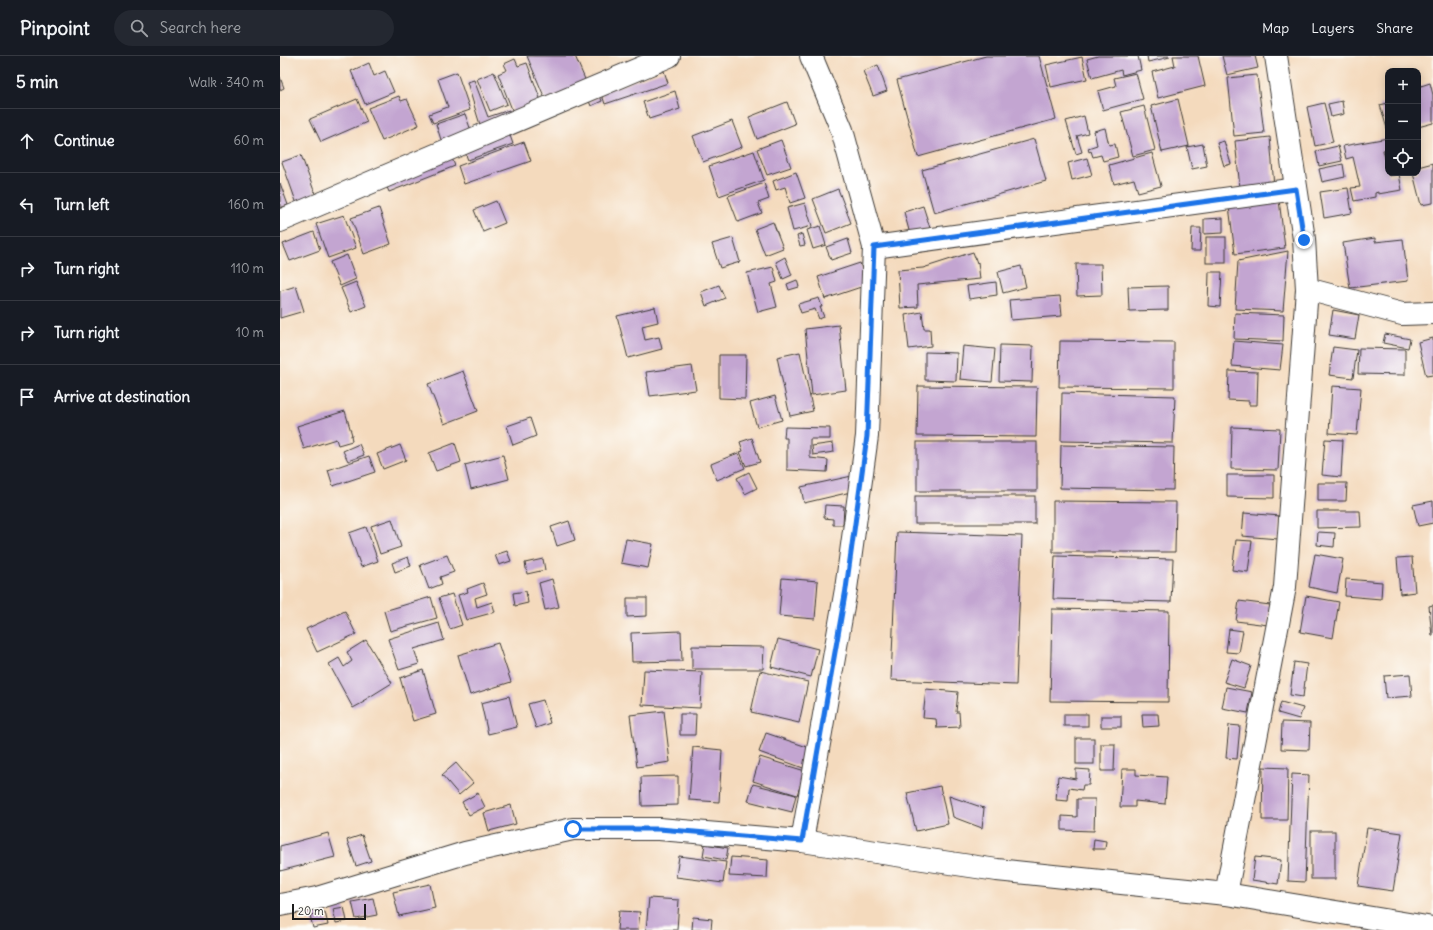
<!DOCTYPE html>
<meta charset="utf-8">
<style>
body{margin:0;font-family:Delius,sans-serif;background:#242831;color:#f1f3f6}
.controls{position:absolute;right:12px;top:12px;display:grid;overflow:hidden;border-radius:8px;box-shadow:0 2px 10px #0003}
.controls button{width:36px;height:36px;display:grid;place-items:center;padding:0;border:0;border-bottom:1px solid #363941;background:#171b24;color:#f1f3f6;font:20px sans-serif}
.scale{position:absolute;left:12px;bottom:10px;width:74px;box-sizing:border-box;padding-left:4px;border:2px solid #1c1c1c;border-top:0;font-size:11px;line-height:14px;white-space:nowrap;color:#1c1c1c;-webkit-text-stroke:3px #fdfcf7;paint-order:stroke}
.stop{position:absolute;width:12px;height:12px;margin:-9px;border:3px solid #1a73e8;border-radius:50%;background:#fff}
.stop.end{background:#1a73e8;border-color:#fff;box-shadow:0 1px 4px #0008}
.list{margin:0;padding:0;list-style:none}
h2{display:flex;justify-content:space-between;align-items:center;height:52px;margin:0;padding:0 16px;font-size:17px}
h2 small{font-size:13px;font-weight:400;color:#9ea1a6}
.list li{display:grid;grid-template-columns:26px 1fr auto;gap:12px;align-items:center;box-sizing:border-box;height:64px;padding:0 16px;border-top:1px solid #363941}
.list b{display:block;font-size:15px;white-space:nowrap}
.list em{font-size:13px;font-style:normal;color:#9ea1a6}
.icon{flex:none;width:22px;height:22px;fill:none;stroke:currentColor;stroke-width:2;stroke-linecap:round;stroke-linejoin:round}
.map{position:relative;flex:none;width:1153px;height:874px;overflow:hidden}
header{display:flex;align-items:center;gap:24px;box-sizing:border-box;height:56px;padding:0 20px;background:#171b24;border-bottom:1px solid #363941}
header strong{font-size:19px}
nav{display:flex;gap:22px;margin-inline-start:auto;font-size:14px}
.search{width:280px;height:36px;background:#242831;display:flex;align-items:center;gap:10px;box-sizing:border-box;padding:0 14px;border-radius:22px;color:#9ea1a6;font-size:15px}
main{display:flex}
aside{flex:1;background:#171b24}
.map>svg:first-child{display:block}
.building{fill:#c3a5d1}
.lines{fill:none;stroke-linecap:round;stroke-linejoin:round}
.street-casing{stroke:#3c3834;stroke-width:24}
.primary-casing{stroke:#3c3834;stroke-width:24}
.street{stroke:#fff;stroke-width:22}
.primary{stroke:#fff;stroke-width:22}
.route{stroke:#1a73e8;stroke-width:5}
</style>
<header>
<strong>Pinpoint</strong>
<div class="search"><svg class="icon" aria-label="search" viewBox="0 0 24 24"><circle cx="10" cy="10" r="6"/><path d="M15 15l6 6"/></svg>Search here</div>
<nav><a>Map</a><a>Layers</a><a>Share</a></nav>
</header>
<main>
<aside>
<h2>5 min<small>Walk · 340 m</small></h2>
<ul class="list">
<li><svg class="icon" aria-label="ahead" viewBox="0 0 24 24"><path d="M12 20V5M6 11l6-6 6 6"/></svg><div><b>Continue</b></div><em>60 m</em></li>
<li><svg class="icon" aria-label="left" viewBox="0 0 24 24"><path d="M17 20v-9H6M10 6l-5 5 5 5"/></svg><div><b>Turn left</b></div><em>160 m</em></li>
<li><svg class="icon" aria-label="right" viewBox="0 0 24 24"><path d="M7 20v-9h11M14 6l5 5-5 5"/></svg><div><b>Turn right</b></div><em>110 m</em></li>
<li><svg class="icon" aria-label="right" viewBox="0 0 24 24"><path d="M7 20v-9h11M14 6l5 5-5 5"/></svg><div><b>Turn right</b></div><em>10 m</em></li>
<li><svg class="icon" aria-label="arrive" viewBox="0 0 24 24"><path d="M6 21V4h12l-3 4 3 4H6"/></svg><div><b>Arrive at destination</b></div></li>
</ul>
</aside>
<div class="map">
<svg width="1153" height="874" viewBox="0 0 1153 874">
<rect width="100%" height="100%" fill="#fdfcf7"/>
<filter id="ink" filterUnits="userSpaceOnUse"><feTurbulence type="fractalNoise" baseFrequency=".025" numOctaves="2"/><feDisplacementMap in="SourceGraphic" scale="8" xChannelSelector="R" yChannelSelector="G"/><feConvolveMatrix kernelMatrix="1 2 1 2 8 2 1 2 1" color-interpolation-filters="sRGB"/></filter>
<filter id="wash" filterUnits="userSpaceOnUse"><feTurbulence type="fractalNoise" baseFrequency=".012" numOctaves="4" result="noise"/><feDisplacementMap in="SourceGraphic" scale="16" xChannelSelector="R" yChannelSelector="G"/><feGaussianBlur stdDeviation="0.9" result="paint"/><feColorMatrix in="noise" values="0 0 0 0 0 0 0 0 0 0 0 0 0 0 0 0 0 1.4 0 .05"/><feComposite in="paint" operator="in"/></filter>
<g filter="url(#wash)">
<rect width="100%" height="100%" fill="#f4dabd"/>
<g id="blocks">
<g class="building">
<path d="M247 0H295L307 28 266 45Z"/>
<path d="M706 0H759L776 63 638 101 617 24Z"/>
<path d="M818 0H858L861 14 842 19 841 14 812 22 807 3Z"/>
<path d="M867 0H889L890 1 868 6Z"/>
<path d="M893 0H918L925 30 878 42 872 16 895 10Z"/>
<path d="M942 0H975L978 12 947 19Z"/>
<path d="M802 1 807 23 771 31 766 9Z"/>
<path d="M235 3 238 10 247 7 261 45 233 56 218 18 227 14 224 8Z"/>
<path d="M89 7 94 20 105 15 114 36 85 48 71 15Z"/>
<path d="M598 9 607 35 593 40 583 15Z"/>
<path d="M384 15 388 27 325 48 321 36Z"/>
<path d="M177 16 190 54 153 67 149 58 168 51 158 23Z"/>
<path d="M214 16 227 48 210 55 197 23Z"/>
<path d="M856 17 863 43 823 54 818 35 836 30 834 22Z"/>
<path d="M977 19 984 77 954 80 948 22Z"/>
<path d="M0 21 4 32 0 34Z"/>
<path d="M194 24 208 61 229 54 231 61 201 72 187 26Z"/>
<path d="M1150 27 1153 39V67L1138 71V31Z"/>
<path d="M395 35 400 53 369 63 363 46Z"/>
<path d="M119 40 121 45 127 43 139 69 102 85 88 52Z"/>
<path d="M320 40 322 45 311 50 309 45Z"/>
<path d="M77 43 87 66 41 86 30 63Z"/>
<path d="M898 43 909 90 882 96 871 50Z"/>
<path d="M1062 45 1064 58 1051 61 1048 48Z"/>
<path d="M507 46 515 68 477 83 469 61Z"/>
<path d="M1044 47 1053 86 1035 90 1027 51Z"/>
<path d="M1108 47V76L1100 49Z"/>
<path d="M864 50 875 94 853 100 841 56Z"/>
<path d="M185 58 193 80 163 90 156 68Z"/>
<path d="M804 60 808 77 797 80 802 96 796 98 786 65Z"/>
<path d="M452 65 462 91 423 106 413 80Z"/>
<path d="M825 72 829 89 835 88 838 101 823 105 821 99 813 101 811 95 809 96 808 92 817 89 814 75Z"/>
<path d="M228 74 233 88 188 104 182 89Z"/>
<path d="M990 81 994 131 960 132 955 85Z"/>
<path d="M1108 82V93L1103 94 1109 120 1119 118 1122 134 1098 138V136L1095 137V141L1074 145 1071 132 1080 131 1073 101 1066 103 1063 90Z"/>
<path d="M754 83 766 125 654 157 642 114Z"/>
<path d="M501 84 511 111 487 119 477 93Z"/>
<path d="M944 85 951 108 944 110 937 87Z"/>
<path d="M244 86 251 105 184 128 178 110Z"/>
<path d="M923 88 927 110 912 113 907 91Z"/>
<path d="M1058 90 1062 105 1039 110 1036 95Z"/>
<path d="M474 95 484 124 439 140 429 110Z"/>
<path d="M170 97 175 110 109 136 104 124Z"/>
<path d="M872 97 881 130 858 136 854 123 834 128 829 109Z"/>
<path d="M21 99 37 143 18 151 2 106Z"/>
<path d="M807 102 812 119 792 124 788 107Z"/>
<path d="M1153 107V147L1141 149 1133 117H1138V111Z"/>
<path d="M1063 108 1065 121 1042 126 1039 113Z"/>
<path d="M516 116 525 142 510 147 505 131 496 134 493 125Z"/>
<path d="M0 127 8 149 0 152Z"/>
<path d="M484 127 489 143 478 147 482 157 458 166 448 140Z"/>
<path d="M1068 132 1072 157 1044 162 1040 136Z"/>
<path d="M558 133 571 167 546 177 533 143Z"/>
<path d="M999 144 1005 192 955 198 949 150Z"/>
<path d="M216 145 225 167 203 176 194 154Z"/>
<path d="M525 147 532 170 513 175 507 152Z"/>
<path d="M643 150 650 172 630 178 624 156Z"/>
<path d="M99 152 111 188 84 198 71 162Z"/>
<path d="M64 159 76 192 48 202 36 168Z"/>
<path d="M943 162V177L924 178V163Z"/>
<path d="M493 166 503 192 485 199 475 173Z"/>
<path d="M540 170 546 189 533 193 527 174Z"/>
<path d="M912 172H921L920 195H911Z"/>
<path d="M34 176 40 194 10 205 3 188Z"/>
<path d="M522 178 525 189 520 190 517 180Z"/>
<rect x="926" y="181" width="20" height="26"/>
<path d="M453 182 460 206 440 212 432 188Z"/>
<path d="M1095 182V186L1123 183 1128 225 1070 232 1063 187Z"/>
<path d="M568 183 572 197 551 204 546 191Z"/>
<path d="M1008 195 1003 255 955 253 958 205Z"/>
<path d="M693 196 697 207 698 206 700 223 637 229 638 251 620 252 618 214 643 212Z"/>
<path d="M67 199 76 223 60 230 50 206Z"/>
<path d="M505 201 512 219 503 223 496 206Z"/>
<path d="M580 207 587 229 545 243 538 221Z"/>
<path d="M796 208H821L822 239 797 240Z"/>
<path d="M741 210 746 231 723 237 718 216Z"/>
<path d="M493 211 497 226 491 228 497 251 478 256 467 217Z"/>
<path d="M929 216H942L940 251 928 250Z"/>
<path d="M517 224 519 231 509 234 507 228Z"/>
<path d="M76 226 86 250 71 256 61 232Z"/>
<path d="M716 226 717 239 689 243 687 230Z"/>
<path d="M439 229 445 242 426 250 421 236Z"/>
<path d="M16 230 24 255 0 262V235Z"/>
<path d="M888 230V254L849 255 848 231Z"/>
<path d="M780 240 782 260 731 264 729 244Z"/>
<path d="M539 242 542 251H540L544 261 539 263 535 253 521 257 518 248Z"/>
<path d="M375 251 378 266 362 270 365 284 379 281 382 293 348 302 337 260Z"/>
<path d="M1053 254 1079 259 1075 283 1049 279Z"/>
<path d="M642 256 644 273H650L651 290 629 293 625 259Z"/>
<path d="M955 257 1004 259 1003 285 954 283Z"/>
<path d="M559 269 566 334 532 339 525 273Z"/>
<path d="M1105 278 1130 283 1128 292 1103 287Z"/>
<path d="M1153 282V319L1146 320 1138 286Z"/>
<path d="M780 285 894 286V332L779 331Z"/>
<path d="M954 285 1003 289 1000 314 952 310Z"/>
<path d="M720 289 753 290 752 326 719 325Z"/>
<path d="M683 290 715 293 712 326 680 323Z"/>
<path d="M1053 291 1077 294 1073 322 1049 319Z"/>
<path d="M1079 292 1125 293V319L1078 318Z"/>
<path d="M520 296 533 355 510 360 497 301Z"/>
<path d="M645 296 677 297 676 325 645 324Z"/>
<path d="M439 299H466L465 343 439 342Z"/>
<path d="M412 310 416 334 370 340 366 316Z"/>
<path d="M183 315 198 355 164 368 148 328Z"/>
<path d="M949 315 978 316 977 349H969V345L948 344Z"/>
<path d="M638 330 757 331 756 381 637 380Z"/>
<path d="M1052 330 1081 332 1077 379 1049 377Z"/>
<path d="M782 337 895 340 893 387 781 385Z"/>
<path d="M495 340 502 364 477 371 470 347Z"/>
<path d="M65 355 72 379H71L72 385 58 389 56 383 24 393 17 370Z"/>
<path d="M250 362 256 380 233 389 227 370Z"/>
<path d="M505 371 550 372V383H530V402L548 404 547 416 507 414V382H504Z"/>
<path d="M952 371 1000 373 998 414 951 413Z"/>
<path d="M472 382 480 406 466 410 460 396 463 395 460 386Z"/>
<path d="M1045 383 1063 384 1061 421 1042 419Z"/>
<rect x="637" y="386" width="120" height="49"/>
<path d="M175 387 181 406 156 415 149 397Z"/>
<path d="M553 387 554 396 533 399 532 390Z"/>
<path d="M79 388 84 399 68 405 63 395Z"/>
<path d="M120 389 126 404 103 413 97 398Z"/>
<path d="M781 389 894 391 893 434 780 432Z"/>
<path d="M458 397 465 412 437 424 431 408Z"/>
<path d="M223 399 229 423 191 433 185 409Z"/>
<path d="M89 400 95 416 53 430 48 414Z"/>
<path d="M469 416 477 432 465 438 457 422Z"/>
<path d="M947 419H994V442L947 441Z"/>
<path d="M572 420 575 435 524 447 521 431Z"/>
<path d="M1038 427H1067L1066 445H1038Z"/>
<rect x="635" y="440" width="120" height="28"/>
<path d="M773 445 896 446 895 496H773Z"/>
<path d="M1153 445V467L1138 470 1133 449Z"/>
<path d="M545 449 564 450 563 469H553V463L544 462Z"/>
<path d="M1037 455H1080L1081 471 1037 472Z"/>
<path d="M964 457 1000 460 998 483 962 480Z"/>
<path d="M112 463 121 491 100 498 91 470Z"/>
<path d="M289 465 295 484 277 490 271 471Z"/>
<path d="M86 471 98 505 81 511 69 477Z"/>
<path d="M617 476 742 480 736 629 611 624Z"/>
<path d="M1038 476 1055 477 1054 491 1037 489Z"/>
<path d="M346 483 373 488 368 512 341 507Z"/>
<path d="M956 484 972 485 968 516 952 514Z"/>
<path d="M227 495 231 505 219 509 215 499Z"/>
<path d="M1035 498 1063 503 1057 537 1029 531Z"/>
<path d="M167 499 174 516 160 521 162 528 149 533 140 509Z"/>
<path d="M775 500 893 503 891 546 773 543Z"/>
<path d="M128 501 131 510 115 516 112 507Z"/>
<path d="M1132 501 1135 536 1120 538 1117 502Z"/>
<path d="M263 503 265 514 247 518 245 507Z"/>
<path d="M502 522 538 525 535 563 499 560Z"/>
<path d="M272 523 279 551 265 554 259 527Z"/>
<path d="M1066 523 1102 526 1101 543 1065 540Z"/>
<path d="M203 527 207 538 195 542 197 551 212 546 215 556 186 564 178 539 188 536 187 533Z"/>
<path d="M246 535 248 547 235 550 233 537Z"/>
<path d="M172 538 182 569 170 573 159 542Z"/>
<path d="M1026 540 1059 546 1053 582 1020 576Z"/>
<path d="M151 541 157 562 110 575 104 555Z"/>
<path d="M347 542H367V560L347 561Z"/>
<path d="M959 545 990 549 988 569 956 565Z"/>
<path d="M1153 549V580H1152L1149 550Z"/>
<path d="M772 553 889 555 888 646 770 645Z"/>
<path d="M65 555 76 578 37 596 26 573Z"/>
<path d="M159 567 164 584 134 593 139 608 119 614 108 583Z"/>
<path d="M949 573 963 575 959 597 946 596Z"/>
<path d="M401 575 402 605 352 606 351 577Z"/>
<path d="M498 583 538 593 531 621 491 611Z"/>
<path d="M86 584 112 627 83 645 84 646 73 652 49 608 59 602 64 611 72 605 67 596Z"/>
<path d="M218 587 231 626 190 639 178 599Z"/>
<path d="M412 590 484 591 483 613H412Z"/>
<path d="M952 603 971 610 964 632 944 626Z"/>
<path d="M1014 606 1027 608 1023 641 1010 639Z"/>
<path d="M143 614 156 658 133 665 120 622Z"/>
<path d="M364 614 422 616 420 652 362 649Z"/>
<path d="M480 615 528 626 519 667 471 656Z"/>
<path d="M1130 618 1132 640 1106 642 1104 620Z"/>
<path d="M946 631 972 636 968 657 942 652Z"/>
<path d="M646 633 678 636 676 656H679L680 671 657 672 656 663 643 662Z"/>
<path d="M229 640 237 671 208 678 201 647Z"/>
<path d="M263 644 270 667 256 672 248 648Z"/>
<path d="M1001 646 1023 652 1019 663 998 657Z"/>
<path d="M384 655 390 706 357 711 350 659Z"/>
<path d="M400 658H416L415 679H400Z"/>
<rect x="784" y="658" width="24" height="12"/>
<path d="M862 658H878L879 670 863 671Z"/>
<rect x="821" y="660" width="20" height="11"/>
<path d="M1002 666 1030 667 1029 694 1001 693Z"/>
<path d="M949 669 960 670 957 703 946 702Z"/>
<path d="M486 677 533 693 526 713 479 696Z"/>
<rect x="796" y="682" width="18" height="26"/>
<path d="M821 688H835L834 715H821Z"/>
<path d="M413 691 442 694 439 746 409 744Z"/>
<path d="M480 701 525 715 517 739 473 725Z"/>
<path d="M176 707 193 727 179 739 162 719Z"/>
<path d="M983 711 1008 712 1007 764H982Z"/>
<path d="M796 713 810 714 809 729H803L802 734 789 732 788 745 776 744 778 720 796 723Z"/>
<path d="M842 713H856V719L887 721 885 748 855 745V751H840Z"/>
<path d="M1012 718 1029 719 1025 826 1008 825Z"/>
<path d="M398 720V749L362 750 361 721Z"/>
<path d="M473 728 516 739 512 756 468 745Z"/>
<path d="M660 730 668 768 636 775 627 737Z"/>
<path d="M198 737 205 751 189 759 182 746Z"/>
<path d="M669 740 704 752 702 772 673 761Z"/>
<path d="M797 743H815L814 775 782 774V760L797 761Z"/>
<path d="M231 749 236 768 209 775 204 757Z"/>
<path d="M1087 772 1122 777 1113 835 1078 830Z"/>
<rect x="1031" y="775" width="24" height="48"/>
<path d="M48 777 55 801 0 815V790Z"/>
<path d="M82 779 91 805 76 810 67 784Z"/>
<path d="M814 783 826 785 825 793H813Z"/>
<path d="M425 788 448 792 446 804 423 800Z"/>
<path d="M399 800 446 806 443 827 396 821Z"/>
<path d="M451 801 488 804 487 822 449 820Z"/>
<path d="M975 801 1001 804 998 828 972 824Z"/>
<path d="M150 828 155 852 119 860 113 836Z"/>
<path d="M93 842 97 859 76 863 72 846Z"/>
<path d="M369 842 399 844 397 874H366Z"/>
<path d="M64 851 67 865 56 867 53 853Z"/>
<path d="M339 855 360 856 358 874H337Z"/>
<path d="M45 856 48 869 33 872 30 859Z"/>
<path d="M413 861 432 863 431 874H412Z"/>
</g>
</g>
</g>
<g filter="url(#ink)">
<use href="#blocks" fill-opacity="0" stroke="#3c3834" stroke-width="1"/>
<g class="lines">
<defs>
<g id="street">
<path d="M0 165 389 0"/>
<path d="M594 191 1016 133"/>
<path d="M1027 233 1122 258 1153 257"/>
<path d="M522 785 566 533 587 380 594 191 562 74 531 0"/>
</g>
<g id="primary">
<path d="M946 838 1005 531 1027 233 1024 183 996 0"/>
<path d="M0 849 37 842 185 797 293 773H379L522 785 717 814 946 838 1153 872"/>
</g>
</defs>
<use href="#street" class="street-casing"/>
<use href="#primary" class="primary-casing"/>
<use href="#street" class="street"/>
<use href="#primary" class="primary"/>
</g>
</g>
<g class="lines" filter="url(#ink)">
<path class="route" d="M293 773H379L522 785 566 533 587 380 594 191 1016 133 1024 184"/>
</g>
</svg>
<div class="controls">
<button>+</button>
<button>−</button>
<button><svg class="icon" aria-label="locate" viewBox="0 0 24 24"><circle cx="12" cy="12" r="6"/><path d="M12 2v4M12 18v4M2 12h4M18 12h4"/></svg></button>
</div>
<div class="scale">20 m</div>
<div class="stop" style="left:293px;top:773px"></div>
<div class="stop end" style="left:1024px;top:184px"></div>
</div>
</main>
